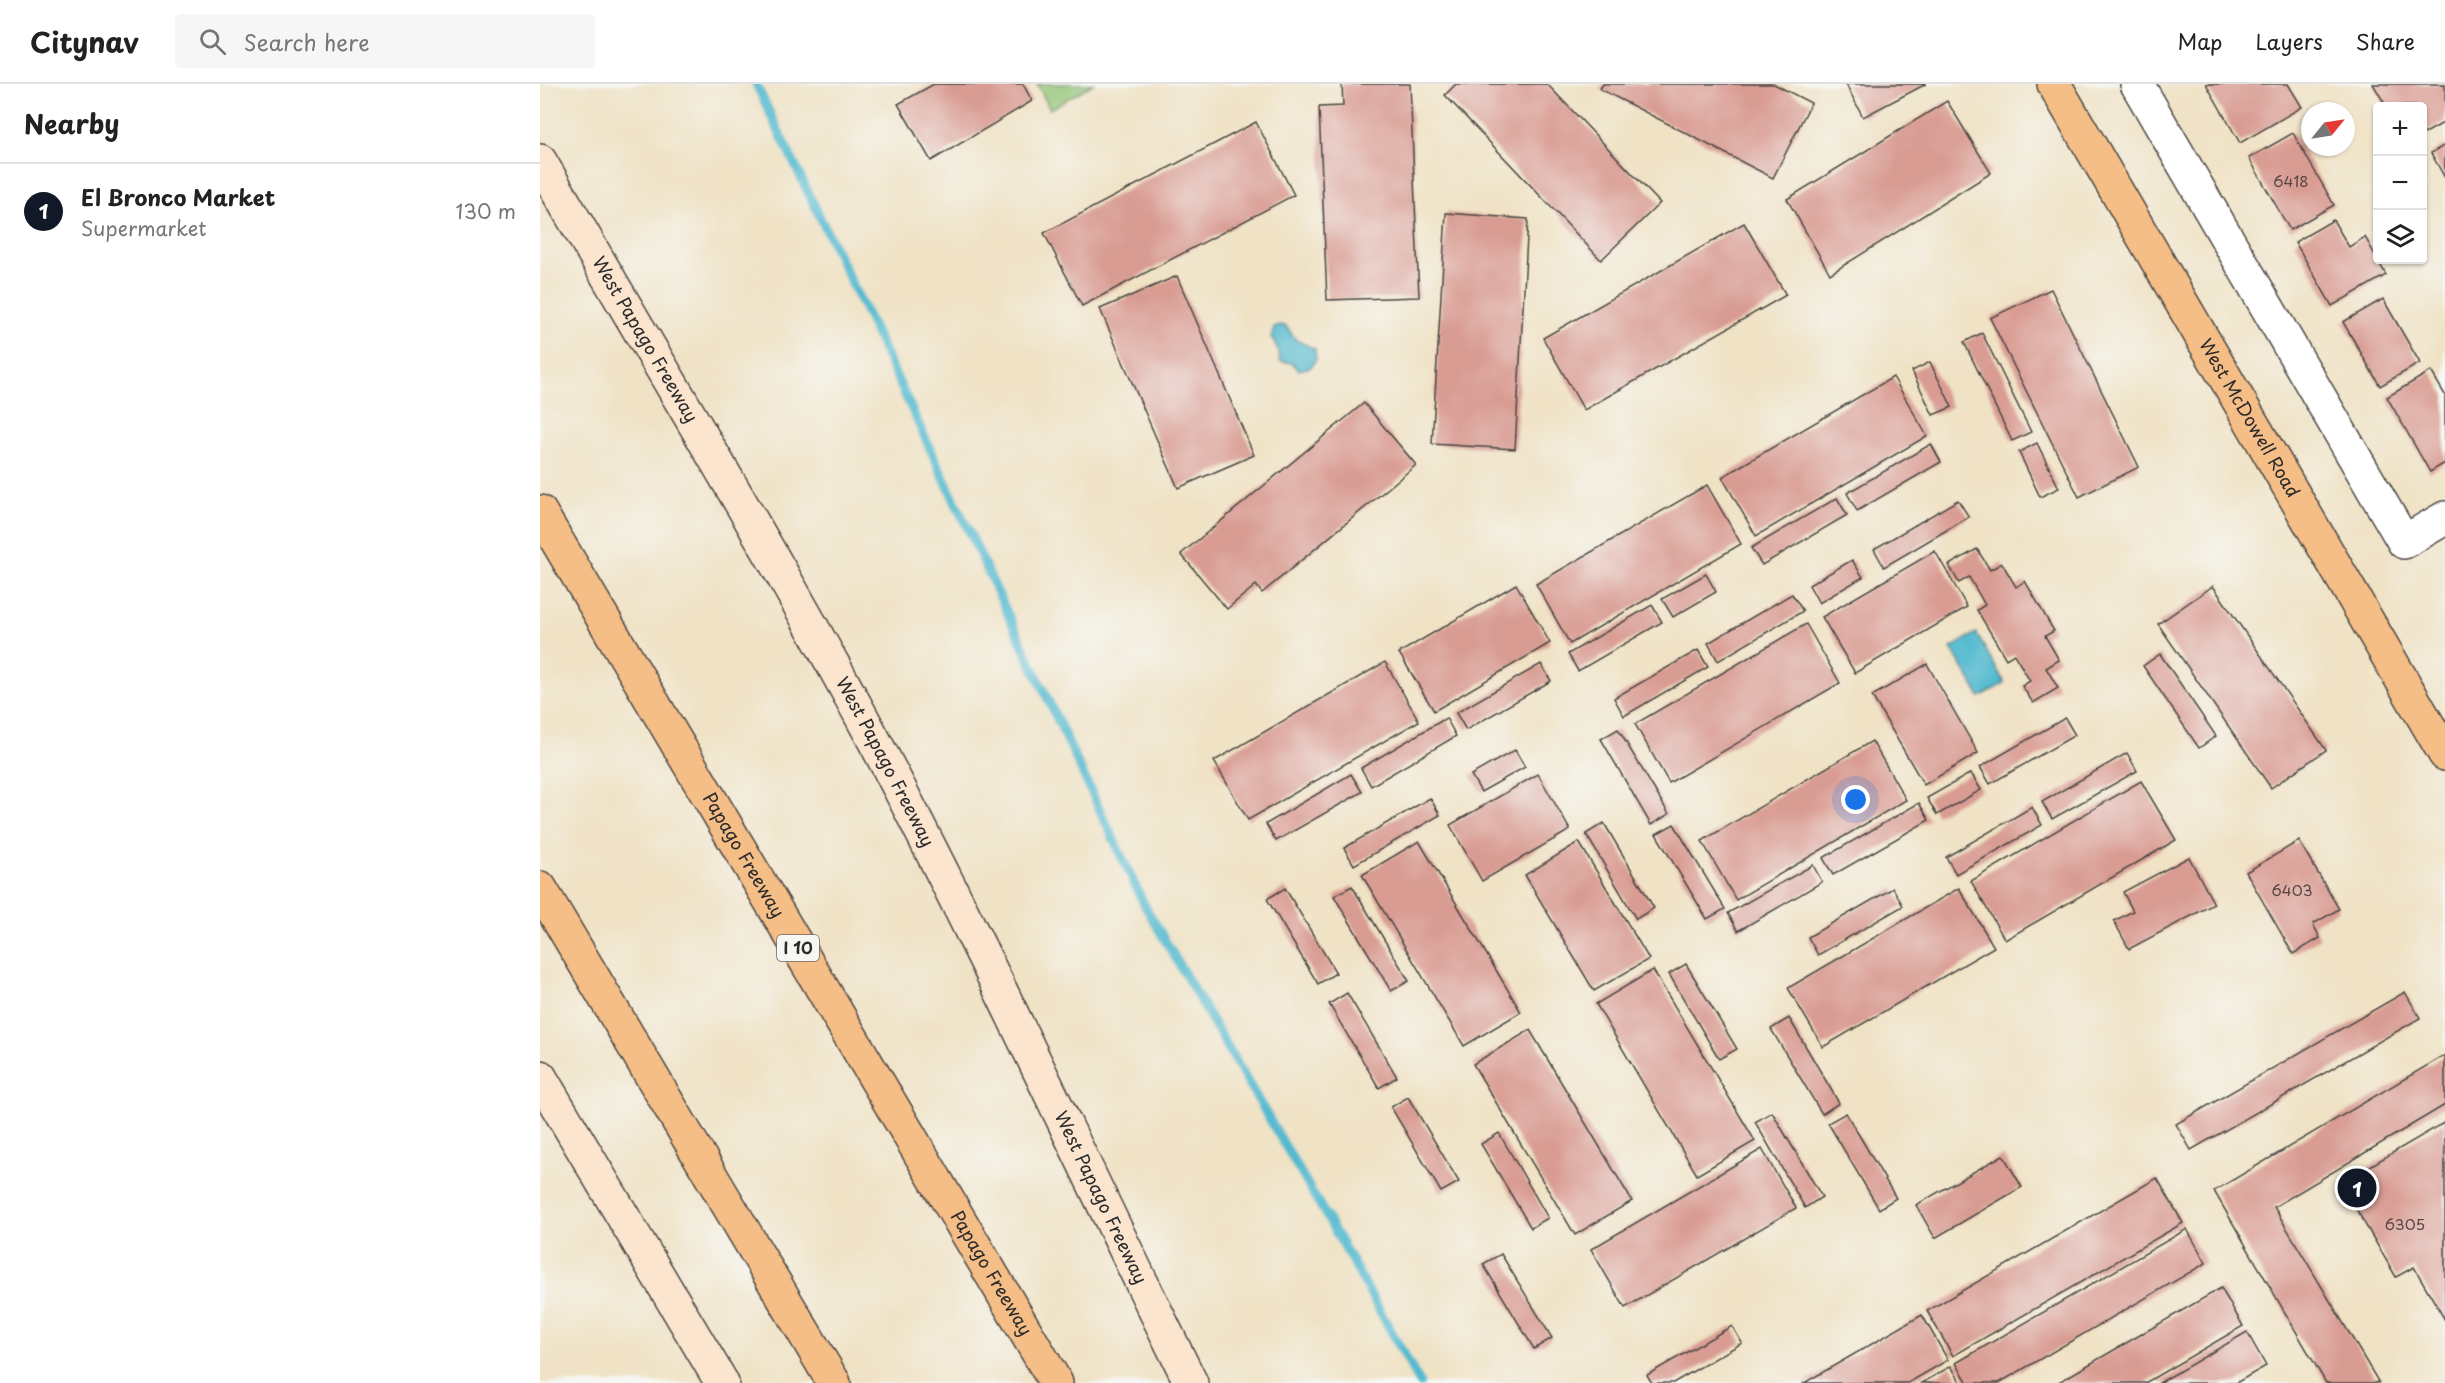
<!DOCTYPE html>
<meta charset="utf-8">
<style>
body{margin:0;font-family:"Playpen Sans",sans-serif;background:#f6f6f6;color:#222}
.controls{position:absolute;right:18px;top:18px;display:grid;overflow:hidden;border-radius:6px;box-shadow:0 2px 4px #0004}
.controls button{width:54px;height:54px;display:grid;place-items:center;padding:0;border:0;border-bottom:2px solid #e0e0e0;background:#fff;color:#222;font:30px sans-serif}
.compass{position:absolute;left:1761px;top:18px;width:54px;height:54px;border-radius:50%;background:#fff;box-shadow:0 2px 4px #0004;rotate:60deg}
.you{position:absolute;left:1316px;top:716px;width:21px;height:21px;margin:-15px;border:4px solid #fff;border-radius:50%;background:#1a73e8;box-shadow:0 0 0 9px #1a73e833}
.badge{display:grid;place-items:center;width:39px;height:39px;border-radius:50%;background:#111827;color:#fff;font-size:20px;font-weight:700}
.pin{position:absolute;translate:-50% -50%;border:3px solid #fff;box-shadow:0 2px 6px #0006}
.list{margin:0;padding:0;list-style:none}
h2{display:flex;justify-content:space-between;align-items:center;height:78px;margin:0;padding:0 24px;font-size:26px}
h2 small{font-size:20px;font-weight:400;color:#767676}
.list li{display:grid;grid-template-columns:39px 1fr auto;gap:18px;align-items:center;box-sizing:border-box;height:96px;padding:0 24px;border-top:2px solid #e0e0e0}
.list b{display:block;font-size:22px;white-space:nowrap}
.list p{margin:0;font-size:20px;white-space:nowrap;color:#767676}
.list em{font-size:20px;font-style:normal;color:#767676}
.icon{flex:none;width:33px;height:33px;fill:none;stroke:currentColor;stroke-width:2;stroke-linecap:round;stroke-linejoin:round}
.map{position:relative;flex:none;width:1905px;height:1299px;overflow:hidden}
header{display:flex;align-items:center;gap:36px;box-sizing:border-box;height:84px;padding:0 30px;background:#fff;border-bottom:2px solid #e0e0e0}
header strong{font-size:28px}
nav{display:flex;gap:33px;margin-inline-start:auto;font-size:21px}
.search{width:420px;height:54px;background:#f6f6f6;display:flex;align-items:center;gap:15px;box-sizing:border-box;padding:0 21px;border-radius:6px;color:#767676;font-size:22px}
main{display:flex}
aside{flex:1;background:#fff}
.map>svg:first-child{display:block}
.green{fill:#91c374;stroke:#5e7750;stroke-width:1.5}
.water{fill:#52bacf;stroke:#3e727d;stroke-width:1.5}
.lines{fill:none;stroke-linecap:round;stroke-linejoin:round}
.stream{stroke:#52bacf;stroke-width:9}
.building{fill:#d99c93}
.street-casing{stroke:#494642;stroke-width:36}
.secondary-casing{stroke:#494642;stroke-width:36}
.primary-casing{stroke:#494642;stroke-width:36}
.highway-casing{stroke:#494642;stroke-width:36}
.street{stroke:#fff;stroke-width:33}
.secondary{stroke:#fbe5cf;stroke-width:33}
.primary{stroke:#f6be87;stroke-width:33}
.highway{stroke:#f6be87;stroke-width:33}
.labels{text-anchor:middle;stroke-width:6;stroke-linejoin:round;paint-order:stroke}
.number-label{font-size:15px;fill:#564745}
.shield{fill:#f6f6f2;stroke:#686867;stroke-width:1.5}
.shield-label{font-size:16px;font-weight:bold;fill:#2b2b2b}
.street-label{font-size:18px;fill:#2b2b2b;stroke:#f6f6f2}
</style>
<header>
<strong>Citynav</strong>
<div class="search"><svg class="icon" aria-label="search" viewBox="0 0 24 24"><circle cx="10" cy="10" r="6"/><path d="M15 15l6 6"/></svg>Search here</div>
<nav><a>Map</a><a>Layers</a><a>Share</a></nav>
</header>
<main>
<aside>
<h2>Nearby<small></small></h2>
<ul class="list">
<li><span class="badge">1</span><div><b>El Bronco Market</b><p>Supermarket</p></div><em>130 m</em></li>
</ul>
</aside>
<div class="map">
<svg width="1905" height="1299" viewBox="0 0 1905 1299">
<rect width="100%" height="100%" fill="#f6f6f2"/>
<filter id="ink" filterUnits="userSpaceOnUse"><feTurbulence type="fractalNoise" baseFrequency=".0167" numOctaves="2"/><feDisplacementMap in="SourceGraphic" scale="12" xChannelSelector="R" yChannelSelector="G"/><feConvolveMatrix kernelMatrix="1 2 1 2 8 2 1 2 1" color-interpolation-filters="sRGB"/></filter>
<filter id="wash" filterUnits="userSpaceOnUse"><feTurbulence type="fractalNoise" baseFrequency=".008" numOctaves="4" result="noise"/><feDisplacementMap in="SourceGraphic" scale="24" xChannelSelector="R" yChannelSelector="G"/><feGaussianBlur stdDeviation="1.35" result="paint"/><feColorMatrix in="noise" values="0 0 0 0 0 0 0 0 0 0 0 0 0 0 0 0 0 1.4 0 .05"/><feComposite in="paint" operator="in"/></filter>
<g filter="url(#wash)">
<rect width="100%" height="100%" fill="#f0e2c5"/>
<path class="green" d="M497 0H553L510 25Z"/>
<g class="water">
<path d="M740 241 746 242 756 256 775 265 776 275 771 283 759 286 752 279 740 277 737 263 731 253 734 243Z"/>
<path d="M1436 549 1465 599 1440 613 1411 564Z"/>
</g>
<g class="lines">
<path class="stream" d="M216 0 342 262 605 822 803 1161 880 1299"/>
</g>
<g id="blocks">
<g class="building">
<path d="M394 0H483L492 17 391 77 358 20Z"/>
<path d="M802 0H870L879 213 787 216 779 23 803 22Z"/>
<path d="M916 0H1007L1120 119 1061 176 905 11Z"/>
<path d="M1063 0H1234L1271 19 1233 94 1060 5Z"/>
<path d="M1306 0H1386L1323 33Z"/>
<path d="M1666 0H1748L1762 23 1700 59Z"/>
<path d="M1833 0H1905V38L1882 51V22H1846Z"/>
<path d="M1407 17 1451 89 1290 190 1247 115Z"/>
<path d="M716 38 754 111 542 222 504 149Z"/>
<path d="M1753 49 1794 121 1750 146 1709 74Z"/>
<path d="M1905 61V94L1891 69Z"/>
<path d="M906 129 988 135 975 365 892 360Z"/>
<path d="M1793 136 1809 163 1825 153 1846 191 1792 222 1755 158Z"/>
<path d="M1204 139 1246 211 1044 326 1003 254Z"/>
<path d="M637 192 714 371 638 404 560 225Z"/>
<path d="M1511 205 1599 383 1539 413 1450 234Z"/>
<path d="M1843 215 1880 279 1840 302 1803 238Z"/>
<path d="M1442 249 1491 348 1472 357 1424 258Z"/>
<path d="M1390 278 1412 323 1393 331 1372 287Z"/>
<path d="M1891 287 1905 311V379L1890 388 1847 313Z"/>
<path d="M1353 293 1387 352 1216 452 1182 393Z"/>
<path d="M824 319 876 381 722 509 716 501 687 525 641 470Z"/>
<path d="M1497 359 1519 404 1500 413 1479 368Z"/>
<path d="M1391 360 1401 378 1317 427 1307 409Z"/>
<path d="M1167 401 1201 460 1030 560 996 500Z"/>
<path d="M1297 414 1307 431 1222 481 1211 464Z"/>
<path d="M1418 416 1429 433 1344 483 1334 465Z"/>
<path d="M1437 465 1450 486 1462 479 1476 503 1485 497 1514 547 1505 552 1519 576 1506 584 1518 604 1493 619 1482 602 1490 597 1474 570 1466 575 1437 526 1445 521 1429 493 1419 499 1409 481Z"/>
<path d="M1395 467 1427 523 1315 589 1282 533Z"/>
<path d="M1312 476 1323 493 1279 519 1269 501Z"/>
<path d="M1166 490 1176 508 1133 533 1122 515Z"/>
<path d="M976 500 1010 559 894 627 859 569Z"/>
<path d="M1673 502 1786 666 1731 704 1618 540Z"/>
<path d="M1252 510 1263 527 1178 577 1168 559Z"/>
<path d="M1112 521 1122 538 1038 587 1028 570Z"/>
<path d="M1266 540 1300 599 1129 699 1095 640Z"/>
<path d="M1158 566 1168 583 1084 632 1074 614Z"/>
<path d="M1620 570 1676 652 1659 664 1603 582Z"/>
<path d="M845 578 879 637 708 736 674 677Z"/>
<path d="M1001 580 1011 597 926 646 916 629Z"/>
<path d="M1387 580 1438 669 1384 701 1332 612Z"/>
<path d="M906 634 916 652 831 702 821 684Z"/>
<path d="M1525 634 1535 651 1450 700 1440 683Z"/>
<path d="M1078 645 1129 730 1111 741 1061 655Z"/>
<path d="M1332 657 1366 716 1196 816 1162 757Z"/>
<path d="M975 666 985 683 941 708 931 691Z"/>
<path d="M1587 669 1597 687 1512 735 1502 718Z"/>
<path d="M1431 689 1441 706 1397 731 1387 714Z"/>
<path d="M811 690 822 708 736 757 726 740Z"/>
<path d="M998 690 1030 746 942 797 910 741Z"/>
<path d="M1601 697 1636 756 1465 856 1431 797Z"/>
<path d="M890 714 900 731 814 781 804 764Z"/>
<path d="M1379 719 1389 736 1293 791 1283 774Z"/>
<path d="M1492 723 1502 741 1416 790 1406 773Z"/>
<path d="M1064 739 1114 824 1096 835 1046 750Z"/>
<path d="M1134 740 1185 825 1167 835 1116 750Z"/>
<path d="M879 757 981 928 924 962 822 791Z"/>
<path d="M1759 757 1799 825 1773 840 1780 854 1753 870 1706 788Z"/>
<path d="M1039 758 1109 875 1054 907 985 791Z"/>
<path d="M1649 773 1674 820 1589 865 1574 837 1593 827 1583 808Z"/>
<path d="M1273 781 1282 798 1198 847 1188 829Z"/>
<path d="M812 802 869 897 851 907 794 812Z"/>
<path d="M745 804 796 889 778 900 727 815Z"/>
<path d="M1353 804 1363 822 1278 871 1268 853Z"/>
<path d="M1419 804 1454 863 1283 963 1248 904Z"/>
<path d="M1146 880 1197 965 1179 975 1129 890Z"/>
<path d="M1113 886 1215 1057 1157 1091 1056 920Z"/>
<path d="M1865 908 1880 934 1651 1066 1636 1040Z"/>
<path d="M807 909 857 993 839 1004 789 920Z"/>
<path d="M1249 934 1299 1019 1282 1030 1231 945Z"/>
<path d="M990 946 1092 1117 1035 1151 933 980Z"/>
<path d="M1905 971V1021L1734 1123 1839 1299H1786L1674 1107Z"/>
<path d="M868 1013 919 1098 901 1108 851 1023Z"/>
<path d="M1232 1028 1282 1113 1265 1124 1215 1038Z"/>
<path d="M1306 1029 1356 1114 1339 1125 1288 1039Z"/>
<path d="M1905 1038V1236L1874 1183 1856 1193 1801 1099Z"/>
<path d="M959 1049 1008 1134 991 1144 941 1060Z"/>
<path d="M1222 1065 1256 1124 1085 1224 1051 1165Z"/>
<path d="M1463 1071 1482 1103 1395 1154 1376 1121Z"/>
<path d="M1617 1094 1643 1139 1413 1272 1387 1227Z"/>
<path d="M1647 1145 1666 1179 1459 1299H1428L1416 1279Z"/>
<path d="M961 1170 1012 1254 994 1265 943 1180Z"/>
<path d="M1681 1204 1703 1242 1605 1299H1517Z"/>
<path d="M1382 1231 1408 1276 1368 1299H1264Z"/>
<path d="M1192 1242 1202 1259 1133 1299H1112L1107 1291Z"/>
<path d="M1707 1248 1726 1282 1696 1299H1619Z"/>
<path d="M1411 1282 1421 1299H1382Z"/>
</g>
</g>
</g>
<g filter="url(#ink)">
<use href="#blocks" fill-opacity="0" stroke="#494642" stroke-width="1.5"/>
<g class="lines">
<defs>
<path id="street" d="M1597 0 1864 458 1905 434"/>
<g id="secondary">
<path id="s1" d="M0 77C112 270 229 460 334 656 446 867 544 1085 651 1299"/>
<path d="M0 993 182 1299"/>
</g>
<g id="primary">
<path id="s2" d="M1514 0 1905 670"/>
</g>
<g id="highway">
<path id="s3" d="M0 428 516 1299"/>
<path d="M0 804 294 1299"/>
</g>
</defs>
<use href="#street" class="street-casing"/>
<use href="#secondary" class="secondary-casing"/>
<use href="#primary" class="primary-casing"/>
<use href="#highway" class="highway-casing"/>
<use href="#street" class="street"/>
<use href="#secondary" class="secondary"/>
<use href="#primary" class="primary"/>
<use href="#highway" class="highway"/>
</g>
</g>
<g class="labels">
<g class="number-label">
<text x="1751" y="103">6418</text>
<text x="1752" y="812">6403</text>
<text x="1865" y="1146">6305</text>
</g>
<rect class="shield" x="237" y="851" width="42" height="26" rx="4.5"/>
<g class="shield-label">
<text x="258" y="870">I 10</text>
</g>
<g class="street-label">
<text dy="6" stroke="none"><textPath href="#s1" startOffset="207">West Papago Freeway</textPath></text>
<text dy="6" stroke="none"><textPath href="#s2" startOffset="387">West McDowell Road</textPath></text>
<text dy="6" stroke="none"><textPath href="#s1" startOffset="693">West Papago Freeway</textPath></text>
<text dy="6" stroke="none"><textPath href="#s3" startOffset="399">Papago Freeway</textPath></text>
<text dy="6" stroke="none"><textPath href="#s1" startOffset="1179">West Papago Freeway</textPath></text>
<text dy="6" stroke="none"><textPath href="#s3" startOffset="885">Papago Freeway</textPath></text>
</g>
</g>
</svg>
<div class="controls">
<button>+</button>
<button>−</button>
<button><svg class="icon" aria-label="layers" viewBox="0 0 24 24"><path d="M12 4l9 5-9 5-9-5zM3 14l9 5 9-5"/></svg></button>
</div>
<svg class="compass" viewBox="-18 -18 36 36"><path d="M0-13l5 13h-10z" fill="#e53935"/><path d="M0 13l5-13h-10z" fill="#767676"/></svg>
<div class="you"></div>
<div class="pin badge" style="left:1817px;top:1104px">1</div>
</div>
</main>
